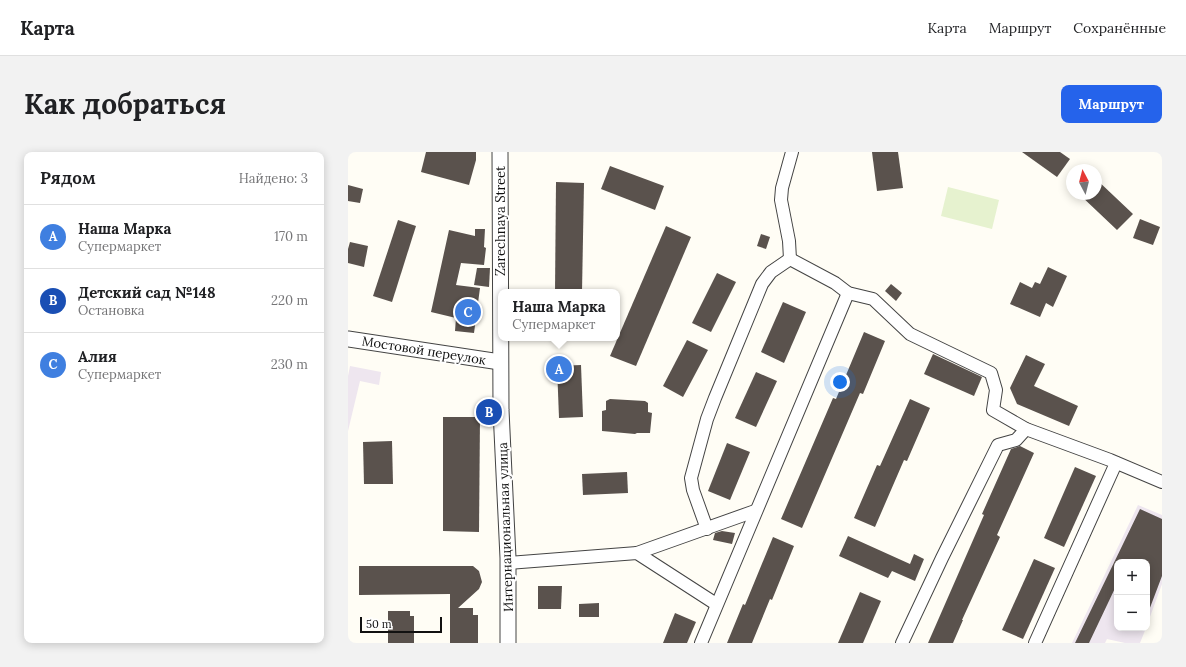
<!DOCTYPE html>
<html lang="ru">
<meta charset="utf-8">
<style>
body{margin:0;font-family:Lora,serif;background:#f2f2f2;color:#202124}
.controls{position:absolute;right:12px;bottom:12px;display:grid;overflow:hidden;border-radius:8px;box-shadow:0 2px 10px #0003}
.controls button{width:36px;height:36px;display:grid;place-items:center;padding:0;border:0;border-bottom:1px solid #e0e0e0;background:#fff;color:#202124;font:20px sans-serif}
.compass{position:absolute;left:718px;top:12px;width:36px;height:36px;border-radius:50%;background:#fff;box-shadow:0 2px 10px #0003;rotate:353deg}
.scale{position:absolute;left:12px;bottom:10px;width:82px;box-sizing:border-box;padding-left:4px;border:2px solid #111;border-top:0;font-size:11px;line-height:14px;white-space:nowrap;color:#111;-webkit-text-stroke:3px #fff;paint-order:stroke}
.you{position:absolute;left:492px;top:230px;width:14px;height:14px;margin:-10px;border:3px solid #fff;border-radius:50%;background:#1a73e8;box-shadow:0 0 0 6px #1a73e833}
.badge{display:grid;place-items:center;width:26px;height:26px;border-radius:50%;background:#2563eb;color:#fff;font-size:13px;font-weight:700}
.pin{position:absolute;translate:-50% -50%;border:2px solid #fff;box-shadow:0 1px 4px #0006}
.popup{position:absolute;left:150px;top:137px;width:122px;height:52px;box-sizing:border-box;display:grid;place-content:center;border-radius:8px;background:#fff;filter:drop-shadow(0 1px 3px #0005);font-size:13px;white-space:nowrap;color:#757577}
.popup b{font-size:15px;color:#202124}
.popup::after{content:'';position:absolute;left:50%;top:100%;margin-left:-8px;border:8px solid transparent;border-top-color:#fff}
.list{margin:0;padding:0;list-style:none}
h2{display:flex;justify-content:space-between;align-items:center;height:52px;margin:0;padding:0 16px;font-size:17px}
h2 small{font-size:13px;font-weight:400;color:#757577}
.list li{display:grid;grid-template-columns:26px 1fr auto;gap:12px;align-items:center;box-sizing:border-box;height:64px;padding:0 16px;border-top:1px solid #e0e0e0}
.list b{display:block;font-size:15px;white-space:nowrap}
.list p{margin:0;font-size:13px;white-space:nowrap;color:#757577}
.list em{font-size:13px;font-style:normal;color:#757577}
.map{position:relative;flex:none;width:814px;height:491px;overflow:hidden;border-radius:8px}
header{display:flex;align-items:center;gap:24px;box-sizing:border-box;height:56px;padding:0 20px;background:#fff;border-bottom:1px solid #e0e0e0}
header strong{font-size:19px}
nav{display:flex;gap:22px;margin-inline-start:auto;font-size:14px}
.intro{display:flex;align-items:center;justify-content:space-between;box-sizing:border-box;height:96px;padding:0 24px}
h1{margin:0;font-size:28px}
.button{padding:10px 18px;border-radius:8px;background:#2563eb;color:#fff;font-size:14px;font-weight:700}
main{display:flex;gap:24px;padding:0 24px}
aside{flex:1;background:#fff;border-radius:8px;box-shadow:0 2px 10px #0003}
.map>svg:first-child{display:block}
.industrial{fill:#eee6ef}
.pitch{fill:#e6f2cf}
.building{fill:#5a524d}
.lines{fill:none;stroke-linecap:round;stroke-linejoin:round}
.minor-casing{stroke:#444;stroke-width:14}
.tertiary-casing{stroke:#444;stroke-width:17}
.minor{stroke:#fff;stroke-width:12}
.tertiary{stroke:#fff;stroke-width:15}
.labels{text-anchor:middle;stroke-width:4;stroke-linejoin:round;paint-order:stroke}
.street-label{font-size:13px;fill:#111;stroke:#fff}
</style>
<header>
<strong>Карта</strong>
<nav><a>Карта</a><a>Маршрут</a><a>Сохранённые</a></nav>
</header>
<div class="intro"><h1>Как добраться</h1><a class="button">Маршрут</a></div>
<main>
<aside>
<h2>Рядом<small>Найдено: 3</small></h2>
<ul class="list">
<li><span class="badge" style="background:#3f7fe0">A</span><div><b>Наша Марка</b><p>Супермаркет</p></div><em>170 m</em></li>
<li><span class="badge" style="background:#1a4fb4">B</span><div><b>Детский сад №148</b><p>Остановка</p></div><em>220 m</em></li>
<li><span class="badge" style="background:#3f7fe0">C</span><div><b>Алия</b><p>Супермаркет</p></div><em>230 m</em></li>
</ul>
</aside>
<div class="map">
<svg width="814" height="491" viewBox="0 0 814 491">
<rect width="100%" height="100%" fill="#fffdf5"/>
<g class="industrial">
<path d="M2 214 33 220 31 233 12 229 0 279V224Z"/>
<path d="M790 353 814 363V432L799 473V410H769V476H798L792 491H777L759 487 757 491H724Z"/>
</g>
<path class="pitch" d="M600 35 651 48 644 77 593 64Z"/>
<g class="building">
<path d="M78 0H128V8L121 33 73 20Z"/>
<path d="M524 0H550L555 36 529 39Z"/>
<path d="M674 0H712L722 7 709 25Z"/>
<path d="M262 14 316 34 307 58 253 37Z"/>
<path d="M748 27 785 62 769 78 731 42H748Z"/>
<path d="M208 30 236 31 234 140H207Z"/>
<path d="M0 33 15 37 12 51 0 49Z"/>
<path d="M792 67 812 75 805 93 785 86Z"/>
<path d="M50 68 68 74 44 150 25 144Z"/>
<path d="M318 74 343 85 288 214 262 204Z"/>
<path d="M127 77H137L136 95 138 96 136 113 113 111 108 133 132 136 126 181 107 179 108 166 83 160 101 78 127 84Z"/>
<path d="M413 82 422 85 418 97 409 94Z"/>
<path d="M2 90 20 94 16 115 0 111V97Z"/>
<path d="M700 115 719 124 705 155 698 151 692 165 662 152 672 130 684 136 687 130 692 132Z"/>
<path d="M129 116H142L141 135 126 133Z"/>
<path d="M369 121 388 130 363 180 344 171Z"/>
<path d="M543 132 554 141 548 149 537 139Z"/>
<path d="M435 150 458 160 436 211 413 200Z"/>
<path d="M516 180 537 189 515 242 512 241 454 376 433 367 485 246 488 247Z"/>
<path d="M339 188 360 198 335 245 315 234Z"/>
<path d="M585 202 634 225 626 244 576 222Z"/>
<path d="M678 203 697 212 686 234 730 254 721 274 669 252 662 236Z"/>
<path d="M233 213 235 265 211 266 209 214Z"/>
<path d="M408 220 429 229 408 275 387 266Z"/>
<path d="M262 247 297 249 300 251V260L304 261 302 281H289L287 282 254 279V259L258 258V249Z"/>
<path d="M562 247 582 256 559 309 556 308 527 375 506 366 529 313 532 314Z"/>
<path d="M95 265H132L131 380 95 379Z"/>
<path d="M44 289 45 332H16L15 290Z"/>
<path d="M379 291 402 300 382 348 360 339Z"/>
<path d="M672 294 686 301 649 383 652 385 614 468H615L605 491H580L636 363 634 362 663 297Z"/>
<path d="M727 315 748 324 716 395 696 386Z"/>
<path d="M279 320 280 341 235 343 234 322Z"/>
<path d="M792 357 814 367V424L800 461 799 410H769V432L741 491H727Z"/>
<path d="M374 379 387 381 384 392 365 388 367 381Z"/>
<path d="M500 384 562 412 566 402 576 407 567 429 544 419 540 426 491 404Z"/>
<path d="M425 385 446 394 424 448 422 447 404 491H379L395 452 397 453Z"/>
<path d="M686 407 707 416 675 487 654 478Z"/>
<path d="M11 414H125L131 419 134 430 131 437 110 456H125V463H130V491H102V442L11 443Z"/>
<path d="M190 434H214L213 457H190Z"/>
<path d="M512 440 533 449 515 491H490Z"/>
<path d="M251 451V465H231V452Z"/>
<path d="M40 459H62V464H66V491H40Z"/>
<path d="M327 461 348 470 339 491H315Z"/>
</g>
<g class="lines">
<defs>
<g id="minor">
<path d="M442 107 487 131 500 141 525 147 562 182 643 221 648 238 645 258 678 277 762 308 814 330"/>
<path d="M442 107 441 89 433 48 434 36 444 0"/>
<path d="M359 377 345 338 343 326 359 267 367 246 414 132 423 120 442 107"/>
<path d="M289 401 407 359"/>
<path d="M160 411 289 401 368 452"/>
<path d="M353 491 500 141"/>
<path d="M554 491 594 406 650 293 668 288 678 277"/>
<path d="M687 491 768 311"/>
</g>
<g id="tertiary">
<path d="M152 0 153 258 160 406V491"/>
<path d="M0 187 152 210"/>
</g>
</defs>
<use href="#minor" class="minor-casing"/>
<use href="#tertiary" class="tertiary-casing"/>
<use href="#minor" class="minor"/>
<use href="#tertiary" class="tertiary"/>
</g>
<g class="labels">
<g class="street-label">
<text transform="translate(152 69) rotate(-90)" y="5">Zarechnaya Street</text>
<text transform="translate(76 198) rotate(9)" y="5">Мостовой переулок</text>
<text transform="translate(157 375) rotate(-92)" y="5">Интернациональная улица</text>
</g>
</g>
</svg>
<div class="controls">
<button>+</button>
<button>−</button>
</div>
<svg class="compass" viewBox="-18 -18 36 36"><path d="M0-13l5 13h-10z" fill="#e53935"/><path d="M0 13l5-13h-10z" fill="#757577"/></svg>
<div class="scale">50 m</div>
<div class="you"></div>
<div class="pin badge" style="left:211px;top:217px;background:#3f7fe0">A</div>
<div class="popup"><b>Наша Марка</b>Супермаркет</div>
<div class="pin badge" style="left:141px;top:260px;background:#1a4fb4">B</div>
<div class="pin badge" style="left:120px;top:160px;background:#3f7fe0">C</div>
</div>
</main>
